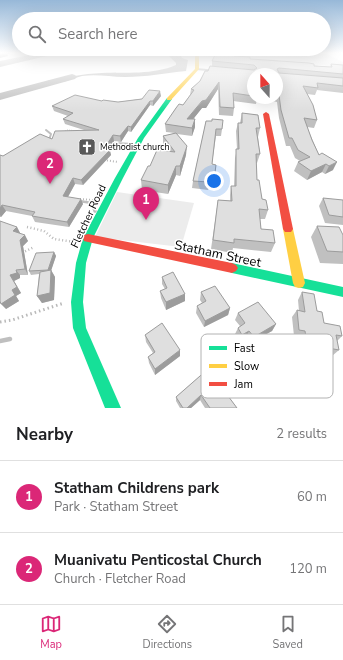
<!DOCTYPE html>
<meta charset="utf-8">
<style>
body{margin:0;font-family:"Nunito Sans",sans-serif;background:#f2f2f2;color:#202124}
.compass{position:absolute;left:247px;top:68px;width:36px;height:36px;border-radius:50%;background:#fff;box-shadow:0 4px 16px #0002;rotate:339deg}
.you{position:absolute;left:214px;top:181px;width:14px;height:14px;margin:-10px;border:3px solid #fff;border-radius:50%;background:#1a73e8;box-shadow:0 0 0 6px #1a73e833}
.badge{display:grid;place-items:center;width:26px;height:26px;border-radius:50%;background:#db2777;color:#fff;font-size:13px;font-weight:700}
.pin{position:absolute;translate:-50% -33px;filter:drop-shadow(0 1px 2px #0008)}
.pin::after{content:'';position:absolute;top:21px;width:14px;height:12px;background:inherit;clip-path:polygon(0 0,100% 0,50% 100%)}
.list{margin:0;padding:0;list-style:none}
h2{display:flex;justify-content:space-between;align-items:center;height:52px;margin:0;padding:0 16px;font-size:17px}
h2 small{font-size:13px;font-weight:400;color:#757577}
.list li{display:grid;grid-template-columns:26px 1fr auto;gap:12px;align-items:center;box-sizing:border-box;height:72px;padding:0 16px;border-top:1px solid #e0e0e0}
.list b{display:block;font-size:15px;white-space:nowrap}
.list p{margin:0;font-size:13px;white-space:nowrap;color:#757577}
.list em{font-size:13px;font-style:normal;color:#757577}
.icon{flex:none;width:22px;height:22px;fill:none;stroke:currentColor;stroke-width:2;stroke-linecap:round;stroke-linejoin:round}
.map{position:relative;flex:none;width:343px;height:408px;overflow:hidden}
.search{position:absolute;background:#fff;box-shadow:0 4px 16px #0002;left:12px;right:12px;top:12px;height:44px;display:flex;align-items:center;gap:10px;box-sizing:border-box;padding:0 14px;border-radius:22px;color:#757577;font-size:15px}
.sheet{height:196px;background:#fff}
nav{display:flex;justify-content:space-around;align-items:center;box-sizing:border-box;height:56px;border-top:1px solid #e0e0e0;background:#fff;font-size:11px;color:#757577}
nav a{display:grid;justify-items:center;gap:2px}
nav .on{color:#db2777}
.map>svg:first-child{display:block}
.green{fill:#ececec}
.water{fill:#bfbfbf}
.lines{fill:none;stroke-linecap:round;stroke-linejoin:round}
.stream-far3{stroke:#bfbfbf;stroke-width:2}
.stream-far2{stroke:#bfbfbf;stroke-width:2.5}
.stream-far1{stroke:#bfbfbf;stroke-width:3.5}
.stream{stroke:#bfbfbf;stroke-width:4.5}
.river{fill:#bfbfbf;fill-rule:evenodd}
.path-far3{stroke:#b9b9b9;stroke-width:1.5;stroke-dasharray:0.5 1.5;stroke-linecap:butt}
.path-far2{stroke:#b9b9b9;stroke-width:2;stroke-dasharray:1 2;stroke-linecap:butt}
.path-far1{stroke:#b9b9b9;stroke-width:2.5;stroke-dasharray:1 2.5;stroke-linecap:butt}
.path{stroke:#b9b9b9;stroke-width:3;stroke-dasharray:1.5 3;stroke-linecap:butt}
.street{fill:#bebebe;fill-rule:evenodd}
.fast{fill:#16e098;fill-rule:evenodd}
.slow{fill:#ffcf43;fill-rule:evenodd}
.jam{fill:#f24e42;fill-rule:evenodd}
.wall{fill:#c0c0c0}
.shaded-wall{fill:#9c9c9c}
.building{fill:#dfdfdf;stroke:#9c9c9c}
.labels{text-anchor:middle;stroke-width:3;stroke-linejoin:round;paint-order:stroke}
.far-poi-label{font-size:9px;fill:#000;stroke:#fff;text-anchor:start}
.street-label{font-size:11px;fill:#000;stroke:#fff}
.near-street-label{font-size:13px;fill:#000;stroke:#fff}
.key{fill:#fff;stroke:#b2b2b2;stroke-width:1}
.key-label{font-size:11px;fill:#000}
</style>
<div class="map">
<svg width="343" height="408" viewBox="0 0 343 408">
<rect width="100%" height="100%" fill="#fff"/>
<g class="green">
<path d="M203 53H324L343 62V67L203 56Z"/>
<path d="M117 192 194 203 181 247 95 237Z"/>
</g>
<path class="water" d="M169 53H179L182 58 188 60 186 71C166 73 146 77 125 77 110 77 98 74 82 76 70 79 58 86 47 81 65 77 83 74 102 73 126 72 153 75 176 65V63L168 55Z"/>
<g class="lines">
<path class="stream-far3" d="M46 130 51 134 49 140"/>
<g class="stream-far2">
<path d="M110 143 128 144"/>
<path d="M79 201 92 203 94 209"/>
</g>
<path class="stream-far1" d="M94 208 95 211"/>
<path class="stream" d="M0 341 10 339"/>
<g class="river">
<path d="M39 53H55L51 55 0 67V61Z"/>
<path d="M72 74 75 75 77 77 75 79 0 100V93Z"/>
</g>
<path class="path-far3" d="M64 132 67 130 76 131"/>
<g class="path-far2">
<path d="M104 160 118 162"/>
<path d="M80 199 93 200"/>
</g>
<g class="path-far1">
<path d="M27 227 44 231 54 239 75 242"/>
<path d="M22 253 34 247"/>
</g>
<path class="path" d="M0 322 12 320 64 303"/>
<path class="street" d="M196 68 218 70 220 71 218 72 197 70Z"/>
<g class="fast">
<path d="M167 98 172 99 144 138 123 178 93 238 86 263 83 302 86 328 121 408H105L73 328 71 302 76 263 83 238 115 178 138 138Z"/>
<path d="M232 263 343 287V297L232 273 228 271 226 268 228 265Z"/>
</g>
<g class="slow">
<path d="M195 53H199V69L171 100H167V98L195 69Z"/>
<path d="M288 225 291 226 293 229 305 283 303 287 299 288 295 287 293 283 283 229 285 226Z"/>
</g>
<g class="jam">
<path d="M266 112 269 114 293 229 291 232H285L283 229 263 114Z"/>
<path d="M88 234 232 263 236 265 238 268 236 271 232 273 88 242 84 241 83 238 84 235Z"/>
</g>
</g>
<g class="wall">
<path d="M235 53 234 56 250 57V59L330 67 331 64 343 65V93L317 90 315 95 307 94 317 120 314 128 307 127 319 155 333 170 325 174 322 172 307 180 294 171 298 162 300 161 295 158 290 146H286L279 118 277 102 273 101 274 98H277V74H253V98H257L256 104 233 101 234 108 233 116 219 115 218 89 206 108H202L193 119H195V127L192 136 177 134 186 155 180 176 176 175 168 194 142 190 141 180 150 166 168 151 163 145V136L175 133 166 132 165 124 183 105 190 95 191 89 200 81 212 66V61Z"/>
<path d="M161 96 153 106 150 105 131 132 128 131 121 142 114 141 108 150 111 155 83 185 75 184 68 197 83 204 69 227 35 222 32 216 6 211 1 217H0V155L3 156 52 139 84 130 65 124 63 119 68 116 54 111 52 106 102 101 118 102Z"/>
<path d="M242 113 260 128 258 137 260 154 257 163H256L257 180 262 199 268 210 265 219H260L261 229 275 243 271 252 233 248 232 253 211 249 218 200 230 201V195L231 186H234L235 158 237 149 236 131 238 123H240Z"/>
<path d="M206 121 222 129 221 136H216L212 164 216 165 213 188 209 187 208 190 192 188 193 181Z"/>
<path d="M323 198 343 201V225L325 223 319 206Z"/>
<path d="M317 226 343 235V264L320 263 311 237Z"/>
<path d="M17 227 20 233 28 241 23 246 28 275H20V278L14 281 21 293 16 296 19 301 6 309Z"/>
<path d="M54 252 56 256 51 270 55 277 54 300 42 303 37 296 39 274 31 275 29 271Z"/>
<path d="M162 277 185 294V301L166 310 161 298 160 291 165 289 162 284Z"/>
<path d="M201 292 230 308 228 315 204 327 196 313 197 306 202 303 200 300Z"/>
<path d="M302 292 317 311 324 323 342 336 337 341 339 350 332 356 301 350 300 337 294 336 292 317 297 310 299 311 298 300Z"/>
<path d="M238 313 276 324 272 331 250 343 246 338 240 341 235 334 238 328 240 326 235 320Z"/>
<path d="M145 335 180 356 155 375 149 363 148 357 153 353 146 342Z"/>
<path d="M208 369 237 408H205L200 400 191 408H180L176 401V397Z"/>
</g>
<g class="shaded-wall">
<path d="M0 53H12L7 54 8 56 0 58Z"/>
<path d="M219 82 218 89 206 108H202L187 127V119Z"/>
<path d="M160 91 161 96 153 106V101Z"/>
<path d="M150 101V105L131 132V127Z"/>
<path d="M195 119V127L192 136V128Z"/>
<path d="M128 126V131L121 142 120 136Z"/>
<path d="M113 135 114 141 105 155 104 149Z"/>
<path d="M187 146 186 155 180 176V166Z"/>
<path d="M110 150 111 155 83 185 81 180Z"/>
<path d="M337 162 333 170 325 174 329 166Z"/>
<path d="M326 164 322 172 307 180 311 171Z"/>
<path d="M176 166V175L168 194V185Z"/>
<path d="M73 178 75 184 65 202 63 196Z"/>
<path d="M81 199 83 204 69 227 67 222Z"/>
<path d="M2 205 6 211 1 217 0 215V208Z"/>
<path d="M17 227 20 233 16 237 13 231Z"/>
<path d="M25 235 28 241 23 246 28 275 25 269 20 240Z"/>
<path d="M54 252 56 256 50 274 48 270Z"/>
<path d="M16 270 20 275V278L14 281 21 293 16 296 19 301 6 309 1 304 12 290 10 275Z"/>
<path d="M51 270 55 277 54 300 42 303 37 296Z"/>
<path d="M185 294V301L166 310V302Z"/>
<path d="M230 308 228 315 204 327 205 321Z"/>
<path d="M276 324 272 331 250 343 254 337Z"/>
<path d="M249 331 246 338 240 341 242 335Z"/>
<path d="M180 350V356L155 375V369Z"/>
<path d="M201 395 200 400 191 408H187Z"/>
</g>
<g class="building">
<path d="M216 53H235L234 56 250 57V59L309 63 314 64V66L332 67 331 64 343 65V74L279 68 277 69 279 73 343 78V86L317 83 318 88 303 86 313 105 317 120 304 118 312 140 319 155 322 153 337 162 329 166 326 164 311 171 298 162 310 157 298 150 292 138H289L281 110 279 95 277 94V87L278 82H277V74H253V96L233 93 234 108 220 107 219 82 206 100 202 101 187 119H195L192 128 165 124 176 108 179 104 183 105 194 90 191 89 200 81 205 71H208L210 66 254 70 257 68 254 65 212 61Z"/>
<path d="M149 90 160 91 153 101H150L131 127 128 126 120 136 113 135 104 149 110 150 81 180 73 178 63 196 81 199 67 222 32 216 35 212 2 205 0 208V155L3 156 40 134 52 139 55 131 99 130 63 119 73 113 52 106 75 95 102 101 103 100 118 102 142 99Z"/>
<path d="M242 113 258 115 260 128H256L260 154H256L257 180H259L262 199 266 200 268 210 259 209 261 229 273 230 275 243 234 239V243L213 240 218 200 232 201 231 186H236V149H239L238 123H242Z"/>
<path d="M212 119 223 120 222 129H216L212 164 216 165 214 180 209 179V182L193 181 206 121H212Z"/>
<path d="M176 133 187 146 180 166H176L168 185 141 180 148 166H150L157 150 175 152 163 136Z"/>
<path d="M323 198 343 200V217L329 215Z"/>
<path d="M0 221 17 227 13 231 25 235 20 240 25 269 16 270 17 273 10 275 17 287 12 290 15 295 1 304 0 301Z"/>
<path d="M317 226 339 227 343 235V252L327 251Z"/>
<path d="M54 252 48 270 29 271 36 253Z"/>
<path d="M51 270 50 293 37 296 40 272Z"/>
<path d="M173 272 185 294 166 302 160 291 167 288 162 277Z"/>
<path d="M215 286 230 308 205 321 197 306 206 301 201 292Z"/>
<path d="M302 292 314 294 317 311 322 312 324 323 340 326 342 336 336 335 339 350 307 344 305 331 299 330 297 310 305 312Z"/>
<path d="M258 302 276 324 254 337 249 331 242 335 238 328 245 323 238 313Z"/>
<path d="M162 323 180 350 155 369 148 357 155 352 145 335Z"/>
<path d="M208 369 237 408H210L201 395 187 408H183L176 397Z"/>
</g>
<linearGradient id="sky" x2="0" y2="1"><stop stop-color="#97b8d8"/><stop offset="0.48" stop-color="#fff"/><stop offset="1" stop-color="#fff" stop-opacity="0"/></linearGradient>
<rect width="343" height="110" fill="url(#sky)"/>
<defs>
<symbol id="church-square" viewBox="-11 -11 22 22"><rect x="-9" y="-9" width="18" height="18" rx="4" fill="#595959" stroke="#fff"/><path d="M-1.2-6h2.4v3.5h3.3v2.4h-3.3V6h-2.4V-.1h-3.3v-2.4h3.3Z" fill="#fff"/></symbol>
</defs>
<g fill-rule="evenodd">
<use href="#church-square" x="77" y="137" width="20" height="20"/>
</g>
<g class="labels">
<g class="far-poi-label">
<text x="100" y="150">Methodist church</text>
</g>
<g class="street-label">
<text transform="translate(88 216) rotate(-65)" y="4">Fletcher Road</text>
</g>
<g class="near-street-label">
<text transform="translate(218 253) rotate(12)" y="5">Statham Street</text>
</g>
</g>
<rect x="201" y="334" width="132" height="64" rx="6" class="key"/>
<rect x="209" y="346" width="18" height="4" fill="#16e098"/>
<rect x="209" y="364" width="18" height="4" fill="#ffcf43"/>
<rect x="209" y="382" width="18" height="4" fill="#f24e42"/>
<g class="key-label">
<text x="234" y="352">Fast</text>
<text x="234" y="370">Slow</text>
<text x="234" y="388">Jam</text>
</g>
</svg>
<svg class="compass" viewBox="-18 -18 36 36"><path d="M0-13l5 13h-10z" fill="#e53935"/><path d="M0 13l5-13h-10z" fill="#757577"/></svg>
<div class="you"></div>
<div class="pin badge" style="left:146px;top:220px">1</div>
<div class="pin badge" style="left:50px;top:184px">2</div>
<div class="search"><svg class="icon" aria-label="search" viewBox="0 0 24 24"><circle cx="10" cy="10" r="6"/><path d="M15 15l6 6"/></svg>Search here</div>
</div>
<section class="sheet">
<h2>Nearby<small>2 results</small></h2>
<ul class="list">
<li><span class="badge">1</span><div><b>Statham Childrens park</b><p>Park · Statham Street</p></div><em>60 m</em></li>
<li><span class="badge">2</span><div><b>Muanivatu Penticostal Church</b><p>Church · Fletcher Road</p></div><em>120 m</em></li>
</ul>
</section>
<nav>
<a class="on"><svg class="icon" aria-label="map" viewBox="0 0 24 24"><path d="M3 6l6-2 6 2 6-2v14l-6 2-6-2-6 2zM9 4v14M15 6v14"/></svg>Map</a>
<a><svg class="icon" aria-label="directions" viewBox="0 0 24 24"><path d="M12 3l9 9-9 9-9-9zM9 14v-3h6M13 9l2 2-2 2"/></svg>Directions</a>
<a><svg class="icon" aria-label="saved" viewBox="0 0 24 24"><path d="M7 4h10v16l-5-4-5 4z"/></svg>Saved</a>
</nav>
